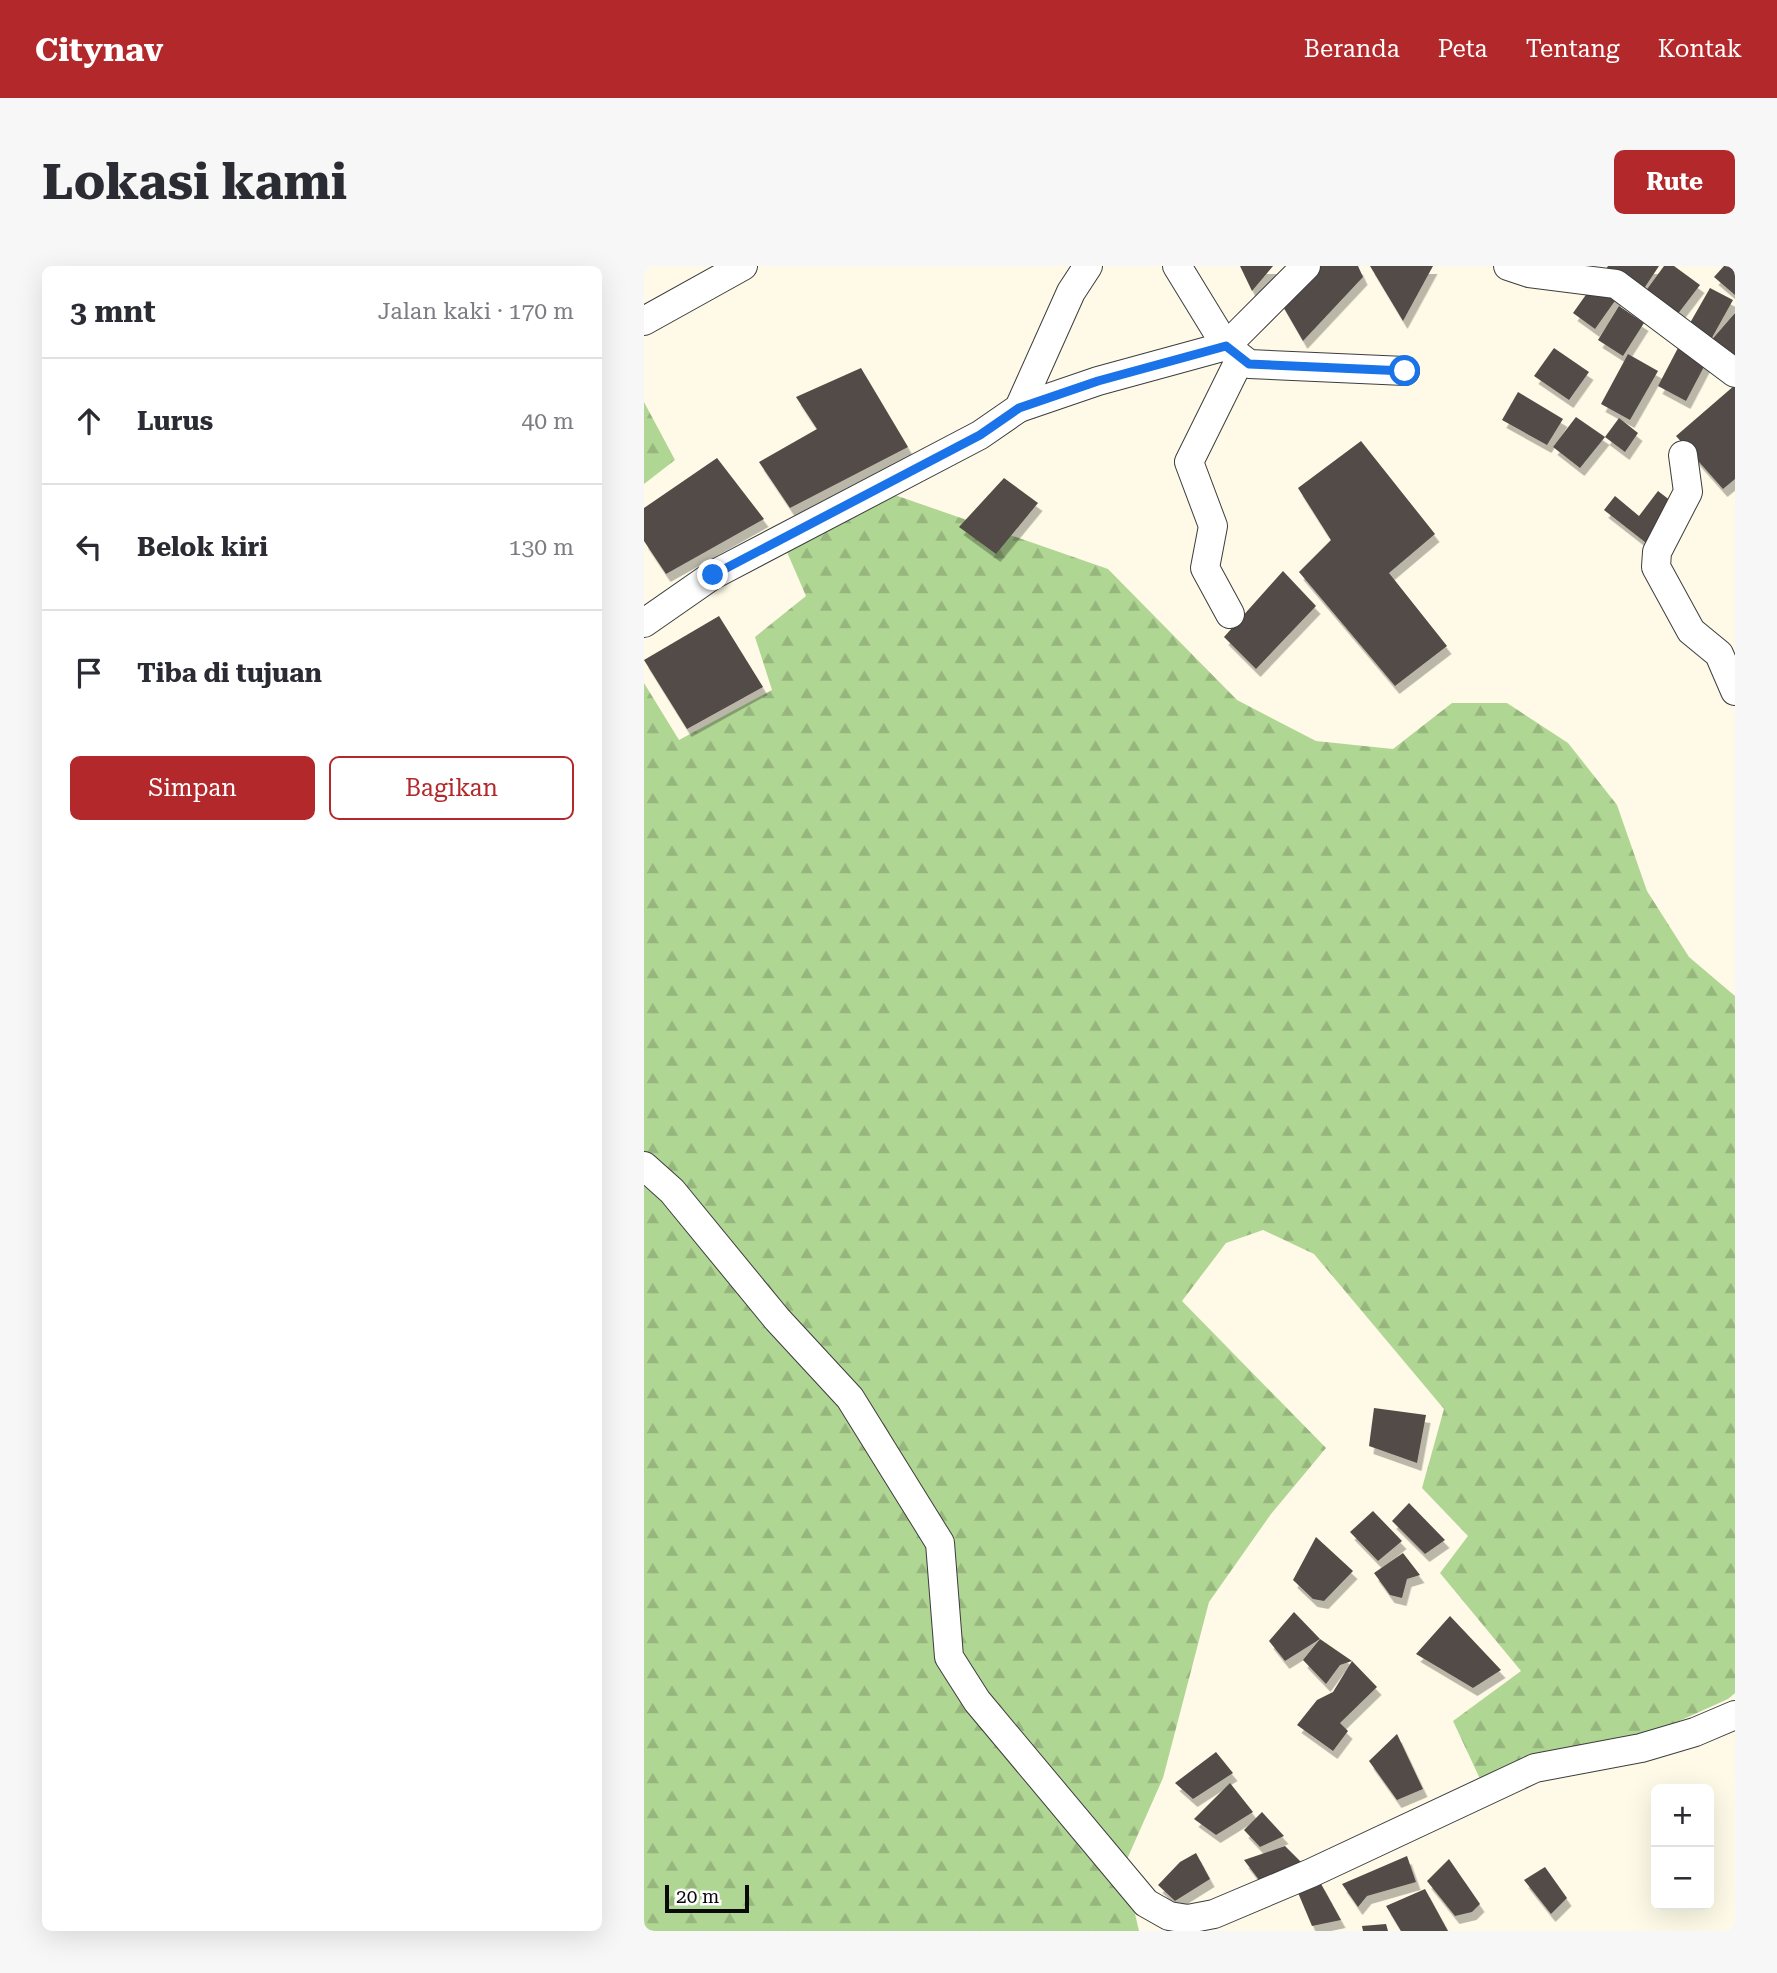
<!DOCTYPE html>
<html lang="id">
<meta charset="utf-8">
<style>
body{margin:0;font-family:"Roboto Serif",serif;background:#f7f7f7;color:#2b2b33}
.controls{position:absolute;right:21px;bottom:21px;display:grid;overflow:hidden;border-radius:10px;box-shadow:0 7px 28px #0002}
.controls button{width:63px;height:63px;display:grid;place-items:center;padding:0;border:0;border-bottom:2px solid #e1e1e2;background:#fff;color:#2b2b33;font:35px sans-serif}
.scale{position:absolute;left:21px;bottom:18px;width:84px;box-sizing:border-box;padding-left:7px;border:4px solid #0a0a0a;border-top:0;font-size:19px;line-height:24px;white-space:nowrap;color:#0a0a0a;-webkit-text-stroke:5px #fff;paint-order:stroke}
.stop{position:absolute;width:21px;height:21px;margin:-16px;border:5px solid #1a73e8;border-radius:50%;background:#fff}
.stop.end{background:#1a73e8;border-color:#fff;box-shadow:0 2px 7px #0008}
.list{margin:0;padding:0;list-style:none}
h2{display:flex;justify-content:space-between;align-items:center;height:91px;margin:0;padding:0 28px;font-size:30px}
h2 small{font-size:23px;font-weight:400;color:#7c7c81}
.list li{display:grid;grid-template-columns:46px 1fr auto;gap:21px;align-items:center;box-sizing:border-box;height:126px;padding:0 28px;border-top:2px solid #e1e1e2}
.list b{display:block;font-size:26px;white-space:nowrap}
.list em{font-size:23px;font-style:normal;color:#7c7c81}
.actions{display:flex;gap:14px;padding:21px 28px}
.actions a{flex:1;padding:16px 0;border:2px solid #b3282b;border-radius:10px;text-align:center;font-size:24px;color:#b3282b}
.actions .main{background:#b3282b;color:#fff}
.icon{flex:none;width:38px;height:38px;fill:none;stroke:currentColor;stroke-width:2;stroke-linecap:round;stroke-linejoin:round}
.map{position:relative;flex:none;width:1091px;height:1665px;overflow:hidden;border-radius:10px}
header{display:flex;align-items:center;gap:42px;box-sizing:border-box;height:98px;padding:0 35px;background:#b3282b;color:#fff}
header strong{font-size:33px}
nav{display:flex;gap:38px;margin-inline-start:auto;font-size:24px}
.intro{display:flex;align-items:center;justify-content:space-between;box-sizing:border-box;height:168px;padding:0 42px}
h1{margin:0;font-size:49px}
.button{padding:18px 32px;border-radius:10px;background:#b3282b;color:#fff;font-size:24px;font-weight:700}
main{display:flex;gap:42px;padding:0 42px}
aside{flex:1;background:#fff;border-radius:10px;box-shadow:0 7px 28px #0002}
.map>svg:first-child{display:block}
.forest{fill:url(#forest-firs)}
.building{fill:#524b46;filter:url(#shadow)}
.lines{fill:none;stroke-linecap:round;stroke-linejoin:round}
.street-casing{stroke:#3d3d3d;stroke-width:30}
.street{stroke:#fff;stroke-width:28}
.route{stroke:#1a73e8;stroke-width:9}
</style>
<header>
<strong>Citynav</strong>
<nav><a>Beranda</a><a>Peta</a><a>Tentang</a><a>Kontak</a></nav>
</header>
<div class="intro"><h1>Lokasi kami</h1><a class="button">Rute</a></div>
<main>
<aside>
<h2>3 mnt<small>Jalan kaki · 170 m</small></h2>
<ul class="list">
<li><svg class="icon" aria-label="ahead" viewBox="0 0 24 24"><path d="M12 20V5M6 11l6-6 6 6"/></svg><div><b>Lurus</b></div><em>40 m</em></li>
<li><svg class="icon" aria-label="left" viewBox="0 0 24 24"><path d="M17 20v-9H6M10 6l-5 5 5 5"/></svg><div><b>Belok kiri</b></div><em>130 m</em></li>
<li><svg class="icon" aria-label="arrive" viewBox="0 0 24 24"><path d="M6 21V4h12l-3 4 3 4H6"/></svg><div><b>Tiba di tujuan</b></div></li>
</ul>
<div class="actions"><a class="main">Simpan</a><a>Bagikan</a></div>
</aside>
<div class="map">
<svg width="1091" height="1665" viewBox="0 0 1091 1665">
<defs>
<pattern id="forest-firs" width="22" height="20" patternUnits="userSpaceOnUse" patternTransform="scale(1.75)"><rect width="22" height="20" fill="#b0d693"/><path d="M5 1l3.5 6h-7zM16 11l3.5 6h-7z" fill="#96b67d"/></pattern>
<filter id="shadow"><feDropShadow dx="4.5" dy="8" stdDeviation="0" flood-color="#0004"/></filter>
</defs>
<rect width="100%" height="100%" fill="#fefae7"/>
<g class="forest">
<path d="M0 136 31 194 0 218Z"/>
<path d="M245 227 464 303 593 434 672 475 749 483 808 437H863L924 477 973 539 1003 625 1045 691 1091 730V1427L1084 1433 1024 1460 837 1515 809 1455 877 1405 796 1307 824 1270 778 1222 800 1143 670 988 619 964 582 977 538 1035 682 1182 627 1248 565 1336 519 1512 480 1600 495 1665H0V417L35 474 128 424 111 371 162 330 143 286Z"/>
</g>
<g class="building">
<path d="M596 0H629L608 25Z"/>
<path d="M669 0H714L719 11 659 75 633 30Z"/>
<path d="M726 0H789L759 55Z"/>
<path d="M964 0H1015L997 27 962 3Z"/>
<path d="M1020 0H1030L1056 19 1033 49 1001 26Z"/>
<path d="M1080 0H1091V29L1070 11Z"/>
<path d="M951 16 973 32 951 63 929 47Z"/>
<path d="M1066 22 1089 34 1065 77 1091 47V100L1042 64Z"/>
<path d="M975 40 1000 57 979 90 954 74Z"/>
<path d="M1035 80 1063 95 1042 135 1014 120Z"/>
<path d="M910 82 945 106 925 134 890 110Z"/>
<path d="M984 88 1014 105 986 154 957 138Z"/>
<path d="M217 102 264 181 146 242 115 196 173 163 152 131Z"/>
<path d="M1091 119V213L1079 223 1032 170Z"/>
<path d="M874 126 919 153 903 179 858 154Z"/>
<path d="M932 151 961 171 936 202 909 181Z"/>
<path d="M975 152 994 167 981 186 961 171Z"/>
<path d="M717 175 791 268 745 307 803 380 751 420 655 306 687 274 654 222Z"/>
<path d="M73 192 120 253 22 308 0 275V242Z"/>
<path d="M360 212 394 237 352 288 315 261Z"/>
<path d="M1014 225 1036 242 1006 280 960 244 971 230 995 250Z"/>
<path d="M639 305 672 340 612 403 580 371Z"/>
<path d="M75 350 119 421 43 463 0 394Z"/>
<path d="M730 1142 782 1149 773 1197 725 1180Z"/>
<path d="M765 1237 801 1274 781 1288 748 1255Z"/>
<path d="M729 1245 758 1275 734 1295 706 1266Z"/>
<path d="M672 1271 709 1305 680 1335 669 1333 649 1314Z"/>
<path d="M759 1287 776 1309 763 1313 758 1332 746 1329 730 1307Z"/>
<path d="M650 1346 676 1373 641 1395 625 1375Z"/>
<path d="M806 1350 857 1404 829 1422 772 1388Z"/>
<path d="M676 1373 708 1395 696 1399 682 1418 659 1394Z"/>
<path d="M708 1395 733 1421 696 1457 704 1465 689 1485 653 1459 673 1434 689 1426Z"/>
<path d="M753 1468 779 1523 753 1534 725 1495Z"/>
<path d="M572 1486 589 1507 549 1533 531 1517Z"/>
<path d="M586 1517 609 1546 572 1569 550 1553Z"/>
<path d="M618 1546 640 1570 616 1581 600 1564Z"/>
<path d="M641 1580 659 1598 615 1614 600 1594Z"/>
<path d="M552 1587 566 1613 531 1635 514 1619 536 1596Z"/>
<path d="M763 1590 772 1616 723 1630 714 1641 698 1618Z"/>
<path d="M805 1593 836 1638 828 1646 811 1650 783 1615Z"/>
<path d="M901 1601 923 1632 907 1648 880 1614Z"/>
<path d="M676 1616 697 1654 668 1660 652 1622Z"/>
<path d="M781 1623 804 1665H757L742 1640Z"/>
<path d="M742 1658 744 1665H719L718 1660Z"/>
</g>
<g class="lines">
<defs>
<g id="street">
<path d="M533 0 582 80 605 98 761 105"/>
<path d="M864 0 885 7 972 18 1091 107"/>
<path d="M0 55 99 0"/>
<path d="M375 142 454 115 582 80 662 0"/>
<path d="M1039 189 1044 226 1013 286 1012 301 1047 365 1075 388 1091 425"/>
<path d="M586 348 561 302 569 260 545 196 596 93"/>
<path d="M0 357 69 309 336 169 375 142 427 26 444 0"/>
<path d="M0 900 28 925 133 1053 206 1132 296 1277 305 1391 333 1435 502 1637 525 1650 544 1653 570 1648 667 1607 891 1502 997 1482 1051 1466 1091 1449"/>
</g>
</defs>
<use href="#street" class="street-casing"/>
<use href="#street" class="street"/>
</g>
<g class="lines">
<path class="route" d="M69 309 336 169 375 142 454 115 582 80 605 98 761 105"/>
</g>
</svg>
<div class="controls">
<button>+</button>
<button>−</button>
</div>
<div class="scale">20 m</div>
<div class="stop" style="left:761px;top:105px"></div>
<div class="stop end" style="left:69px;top:309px"></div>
</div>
</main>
